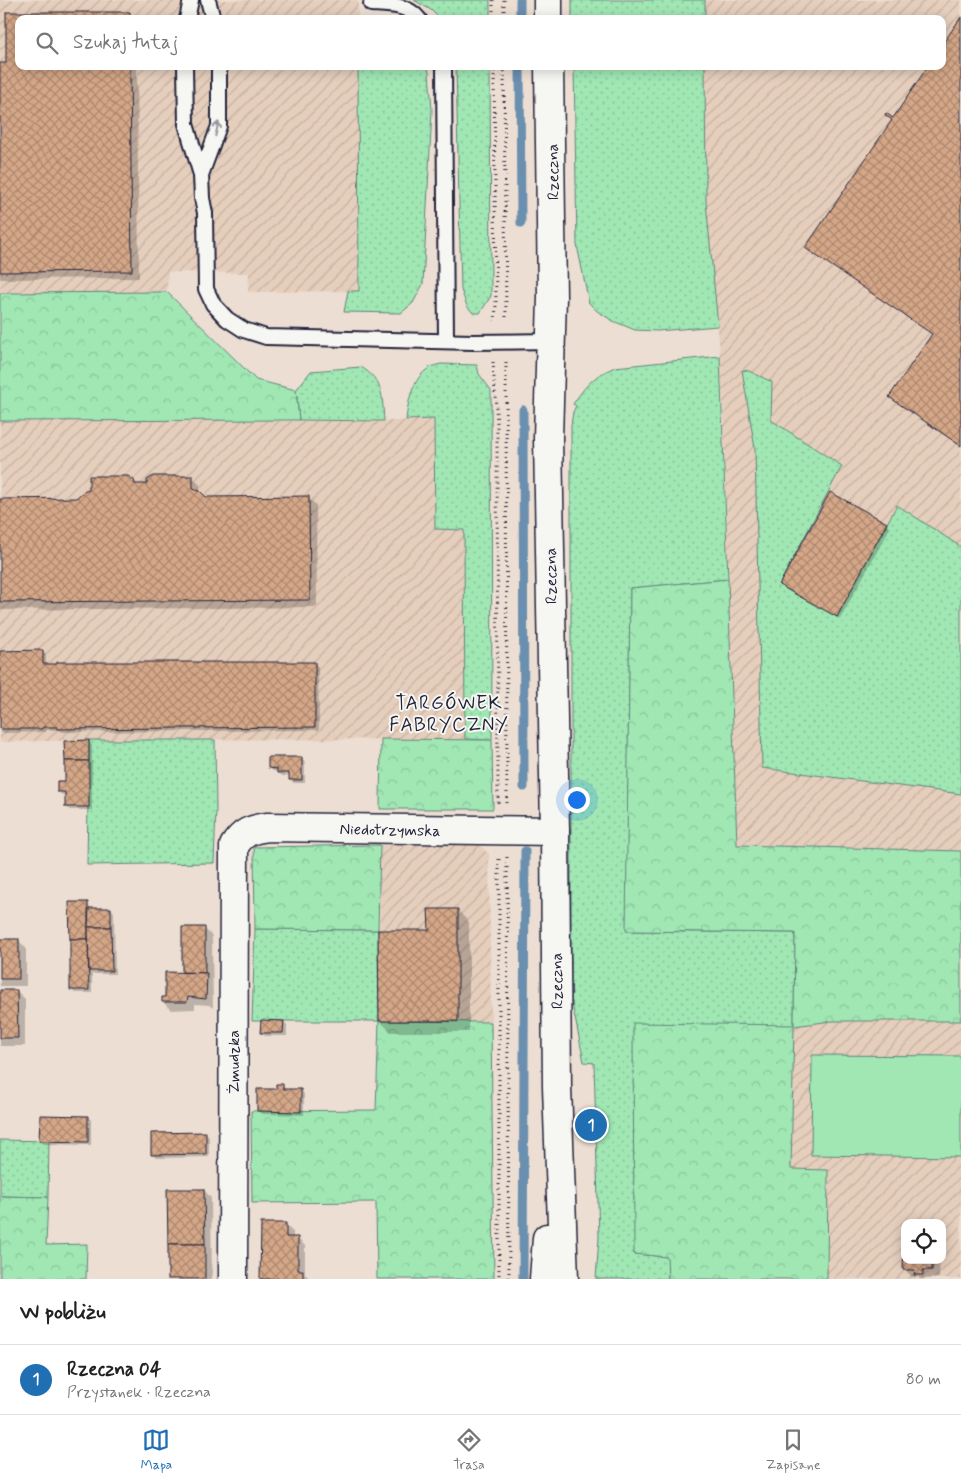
<!DOCTYPE html>
<html lang="pl">
<meta charset="utf-8">
<style>
body{margin:0;font-family:Mynerve,sans-serif;background:#f6f6f6;color:#222}
.controls{position:absolute;right:15px;bottom:15px;display:grid;overflow:hidden;border-radius:10px;box-shadow:0 2px 12px #0003}
.controls button{width:45px;height:45px;display:grid;place-items:center;padding:0;border:0;border-bottom:1px solid #e0e0e0;background:#fff;color:#222;font:25px sans-serif}
.you{position:absolute;left:576px;top:799px;width:18px;height:18px;margin:-12px;border:4px solid #fff;border-radius:50%;background:#1a73e8;box-shadow:0 0 0 8px #1a73e833}
.badge{display:grid;place-items:center;width:32px;height:32px;border-radius:50%;background:#1f6fb2;color:#fff;font-size:16px;font-weight:700}
.pin{position:absolute;translate:-50% -50%;border:2px solid #fff;box-shadow:0 1px 5px #0006}
.list{margin:0;padding:0;list-style:none}
h2{display:flex;justify-content:space-between;align-items:center;height:65px;margin:0;padding:0 20px;font-size:21px}
h2 small{font-size:16px;font-weight:400;color:#767676}
.list li{display:grid;grid-template-columns:32px 1fr auto;gap:15px;align-items:center;box-sizing:border-box;height:70px;padding:0 20px;border-top:1px solid #e0e0e0}
.list b{display:block;font-size:19px;white-space:nowrap}
.list p{margin:0;font-size:16px;white-space:nowrap;color:#767676}
.list em{font-size:16px;font-style:normal;color:#767676}
.icon{flex:none;width:28px;height:28px;fill:none;stroke:currentColor;stroke-width:2;stroke-linecap:round;stroke-linejoin:round}
.map{position:relative;flex:none;width:961px;height:1279px;overflow:hidden}
.search{position:absolute;background:#fff;box-shadow:0 2px 12px #0003;left:15px;right:15px;top:15px;height:55px;display:flex;align-items:center;gap:12px;box-sizing:border-box;padding:0 18px;border-radius:10px;color:#767676;font-size:19px}
.sheet{height:135px;background:#fff}
nav{display:flex;justify-content:space-around;align-items:center;box-sizing:border-box;height:70px;border-top:1px solid #e0e0e0;background:#fff;font-size:14px;color:#767676}
nav a{display:grid;justify-items:center;gap:2px}
nav .on{color:#1f6fb2}
.map>svg:first-child{display:block}
.industrial{fill:url(#industrial-furrows);fill-rule:evenodd}
.grass{fill:url(#grass-dots);stroke:#618478}
.forest{fill:url(#forest-crowns);stroke:#618478}
.pitch{fill:#a0e7b4;stroke:#618478}
.shadow{fill:#0003}
.lines{fill:none;stroke-linecap:round;stroke-linejoin:round}
.stream{stroke:#6b8faf;stroke-width:9}
.building{fill:url(#building-cross-hatch);stroke:#22223b}
.lane-casing{stroke:#22223b;stroke-width:18}
.street-casing{stroke:#22223b;stroke-width:31}
.secondary-casing{stroke:#22223b;stroke-width:31}
.path{stroke:#22223b;stroke-width:3;stroke-dasharray:1 4;stroke-linecap:butt}
.lane{stroke:#f6f6f2;stroke-width:14}
.street{stroke:#f6f6f2;stroke-width:28}
.secondary{stroke:#f6f6f2;stroke-width:28}
.oneway{stroke:#9797a0}
.labels{text-anchor:middle;stroke-width:4;stroke-linejoin:round;paint-order:stroke}
.street-label{font-size:16px;fill:#22223b;stroke:#f6f6f2}
.quarter-label{font-size:19px;letter-spacing:1px;fill:#22223b;stroke:#f6f6f2}
</style>
<div class="map">
<svg width="961" height="1279" viewBox="0 0 961 1279">
<defs>
<pattern id="industrial-furrows" width="10" height="10" patternUnits="userSpaceOnUse" patternTransform="scale(1.25)"><rect width="10" height="10" fill="#e5cebc"/><path d="M-1 1l2-2M0 10L10 0M9 11l2-2" fill="none" stroke="#c4b1a2"/></pattern>
<pattern id="grass-dots" width="8" height="8" patternUnits="userSpaceOnUse" patternTransform="scale(1.25)"><rect width="8" height="8" fill="#a0e7b4"/><path d="M2 2h.1M6 6h.1" fill="none" stroke="#8ac69c" stroke-width="1.8" stroke-linecap="round"/></pattern>
<pattern id="forest-crowns" width="20" height="18" patternUnits="userSpaceOnUse" patternTransform="scale(1.25)"><rect width="20" height="18" fill="#a0e7b4"/><path d="M2 6a3 3 0 1 1 6 0M12 15a3 3 0 1 1 6 0" fill="none" stroke="#8ac69c"/></pattern>
<pattern id="building-cross-hatch" width="8" height="8" patternUnits="userSpaceOnUse" patternTransform="scale(1.25)"><rect width="8" height="8" fill="#d5a787"/><path d="M0 0l8 8M0 8l8-8" fill="none" stroke="#ac8870"/></pattern>
</defs>
<rect width="100%" height="100%" fill="#ecded2"/>
<filter id="ink" filterUnits="userSpaceOnUse"><feTurbulence type="fractalNoise" baseFrequency=".02" numOctaves="2"/><feDisplacementMap in="SourceGraphic" scale="10" xChannelSelector="R" yChannelSelector="G"/><feConvolveMatrix kernelMatrix="1 2 1 2 8 2 1 2 1" color-interpolation-filters="sRGB"/></filter>
<g filter="url(#ink)">
<g class="industrial">
<path d="M0 0H358V19H19V66H358L359 291 248 292 249 273 168 272 167 292 0 293Z"/>
<path d="M705 0H961V851L737 845 723 403 719 341 706 202 705 66H942V19H705Z"/>
<path d="M434 419 435 529 464 530 465 739 89 740 0 742V421H395Z"/>
<path d="M380 845H479L489 854 491 1022 379 1021Z"/>
<path d="M832 1021H961V1279H827L828 1170 791 1169 794 1025ZM905 1223H942V1260H905Z"/>
</g>
<g class="grass">
<path d="M414 0H490V19H440L431 10Z"/>
<rect x="572" y="0" width="133" height="19"/>
<path d="M358 66H427L429 72 432 110 423 284 413 303 401 313 344 312 348 291H359Z"/>
<path d="M456 66H490L491 296 480 313H473L467 306 461 290Z"/>
<path d="M574 66H705L706 202 718 326 657 331 635 330 613 321 597 311 589 303 577 245Z"/>
<path d="M720 356 728 579 630 588 627 931 795 933 794 1025 634 1254 668 1257V1279H596L599 1238 594 1063 584 1062 571 998V425L573 412 576 406 573 404C587 384 592 377 615 367Z"/>
<path d="M441 364 477 365 479 374 491 390 492 740 465 739 464 530 435 529 434 419 406 420C408 402 412 379 429 368 432 366 437 365 441 364Z"/>
<path d="M361 367C384 381 382 396 384 421L299 420 296 390 311 371Z"/>
<path d="M742 370 749 371 772 382 771 420 842 466 779 585 837 616 897 505 961 547V794L762 768 755 449Z"/>
<path d="M89 740H215L216 810 214 863 87 865Z"/>
<path d="M255 929 378 930 379 1021H252Z"/>
<path d="M0 1140 49 1141 48 1197 0 1196Z"/>
</g>
<g class="forest">
<path d="M167 292 256 380 296 390 299 420 0 421V293Z"/>
<path d="M728 579 737 845 961 851V1021H832L794 1026 791 1169 828 1170 827 1279H668L667 1257 634 1254 633 1023 794 1025 795 933 626 931 630 588Z"/>
<path d="M381 739 492 740 493 809H380Z"/>
<path d="M380 845 378 930 255 929 254 847Z"/>
<path d="M379 1021 491 1022 494 1279H377L376 1202 252 1203 251 1111 376 1110Z"/>
<path d="M0 1196 48 1197 46 1245 87 1244 86 1279H0Z"/>
</g>
<path class="pitch" d="M812 1055 961 1056V1157L811 1155Z"/>
<g class="shadow">
<path d="M7 13H129L135 19H19V66H137L139 278 0 279V64H7Z"/>
<path d="M192 477 200 485V493L205 498H308L316 505 317 607 0 610V500L76 499 134 481 138 485H148Z"/>
<path d="M830 494 887 524 890 528 840 619 784 588 781 585Z"/>
<path d="M0 652H43L46 655V665L315 663 318 667 319 730 62 732 60 730H46V732L0 733Z"/>
<path d="M88 741 92 745V810H70L66 807V795H62L59 792 66 782Z"/>
<path d="M301 758 305 762V783H294L290 780V776H282L278 772 273 771 269 768Z"/>
<path d="M88 904 91 909H111L114 912 115 974H92V993H75L71 990Z"/>
<path d="M457 910 469 922V1032H391L380 1021 430 932Z"/>
<path d="M184 929H205L212 936 213 1008 209 1005 195 1004V1009L171 1010 163 1002 183 974Z"/>
<path d="M0 940H18L26 948V986H0Z"/>
<path d="M0 991H17L25 999V1046H0Z"/>
<path d="M283 1022 287 1025V1036H265L261 1032Z"/>
<path d="M282 1085 286 1090H301L304 1094V1115L262 1114 258 1111Z"/>
<path d="M87 1117 91 1120V1145L44 1144 41 1140Z"/>
<path d="M205 1133 209 1137V1157L156 1158 152 1154Z"/>
<path d="M204 1190 211 1198 212 1279H169Z"/>
<path d="M285 1225 293 1232V1238H297L305 1246V1274L310 1279H261Z"/>
<path d="M905 1260H940L939 1278 920 1279 918 1277H912L904 1269Z"/>
</g>
<g class="lines">
<g class="stream">
<path d="M520 0V19"/>
<path d="M520 66 521 223"/>
<path d="M523 410 524 787"/>
<path d="M523 1279 525 851"/>
</g>
</g>
<g class="building">
<path d="M6 12H130V19H19V66H130L132 271 0 272V63H6Z"/>
<path d="M961 17V446L889 397 932 334 805 248 892 120 885 115 886 113 893 118 928 66H942V45Z"/>
<path d="M89 476H128L134 480 135 484H147V480L153 476H193V489L200 491 206 497 309 496 310 600 0 602V499L76 498 83 492 89 490Z"/>
<path d="M830 492 887 523 837 617 779 585Z"/>
<path d="M43 650V664H57V662H315V727L57 729V727H43L42 729H0V651Z"/>
<path d="M89 740V761H65L64 741Z"/>
<path d="M268 757H302V780H289V773H277V769L268 768Z"/>
<path d="M65 761H89V807H65V792H57V781H65Z"/>
<path d="M69 902H88V939H70Z"/>
<path d="M89 908H111V927H88Z"/>
<path d="M428 909H458V1021H379L378 930H429Z"/>
<path d="M88 927H111L112 971H89Z"/>
<path d="M182 927H205V973L182 972Z"/>
<rect x="0" y="939" width="19" height="40"/>
<path d="M70 939H88L89 990H70Z"/>
<path d="M165 972 207 973 206 999 188 997 187 1002H162V997H165Z"/>
<path d="M0 990H17L18 1038H0Z"/>
<path d="M261 1020 284 1021 283 1033H260Z"/>
<path d="M276 1084H283V1089H301V1112L257 1111V1089H276Z"/>
<path d="M40 1115 88 1116V1142L39 1141Z"/>
<path d="M206 1132V1154L151 1155V1133Z"/>
<path d="M167 1189H204L205 1244H168Z"/>
<path d="M261 1223H286V1237H298V1270H303V1279H260Z"/>
<path d="M904 1240 905 1260H932V1270H923V1275H914L915 1270H903Z"/>
<rect x="168" y="1244" width="37" height="35"/>
</g>
<g class="lines">
<defs>
<g id="lane">
<path d="M208 0 213 19"/>
<path d="M371 4C389 5 407 4 419 19"/>
<path d="M187 19 191 0"/>
<path d="M185 66 186 124 201 175 202 198 205 213 206 289 213 304 227 319 244 330 266 337 473 342 551 341"/>
<path d="M444 66 446 341"/>
<path d="M201 175 219 126V66"/>
</g>
<path id="street" d="M233 1279 234 846C243 832 251 829 268 827L555 831"/>
<g id="secondary">
<path d="M548 0V19"/>
<path d="M549 66 552 297 548 438 555 831 557 1087 564 1279"/>
<path d="M544 1279 547 1238"/>
</g>
</defs>
<use href="#lane" class="lane-casing"/>
<use href="#street" class="street-casing"/>
<use href="#secondary" class="secondary-casing"/>
<g class="path">
<path d="M493 0V19"/>
<path d="M504 0V19"/>
<path d="M494 66 496 305 495 321"/>
<path d="M504 66 506 321"/>
<path d="M493 362 497 423 498 803"/>
<path d="M506 362 507 803"/>
<path d="M507 857 509 1279"/>
<path d="M499 859V1279"/>
</g>
<use href="#lane" class="lane"/>
<use href="#street" class="street"/>
<use href="#secondary" class="secondary"/>
</g>
<defs><path id="oneway-shaft" d="M-6 0H5M1.5-3L5.5 0L1.5 3" fill="none" stroke-width="1.6" stroke-linecap="round" stroke-linejoin="round" transform="scale(1.25)"/></defs>
<use class="oneway" href="#oneway-shaft" transform="translate(217 129) rotate(-77)"/>
</g>
<g class="labels">
<g class="street-label">
<text transform="translate(552 172) rotate(-91)" y="6">Rzeczna</text>
<text transform="translate(550 576) rotate(-91)" y="6">Rzeczna</text>
<text transform="translate(390 829) rotate(1)" y="6">Niedotrzymska</text>
<text transform="translate(556 981) rotate(-91)" y="6">Rzeczna</text>
<text transform="translate(233 1062) rotate(-90)" y="6">Żmudzka</text>
</g>
<g class="quarter-label">
<text x="449" y="709">TARGÓWEK<tspan x="449" dy="22">FABRYCZNY</tspan></text>
</g>
</g>
</svg>
<div class="controls">
<button><svg class="icon" aria-label="locate" viewBox="0 0 24 24"><circle cx="12" cy="12" r="6"/><path d="M12 2v4M12 18v4M2 12h4M18 12h4"/></svg></button>
</div>
<div class="you"></div>
<div class="pin badge" style="left:591px;top:1125px">1</div>
<div class="search"><svg class="icon" aria-label="search" viewBox="0 0 24 24"><circle cx="10" cy="10" r="6"/><path d="M15 15l6 6"/></svg>Szukaj tutaj</div>
</div>
<section class="sheet">
<h2>W pobliżu<small></small></h2>
<ul class="list">
<li><span class="badge">1</span><div><b>Rzeczna 04</b><p>Przystanek · Rzeczna</p></div><em>80 m</em></li>
</ul>
</section>
<nav>
<a class="on"><svg class="icon" aria-label="map" viewBox="0 0 24 24"><path d="M3 6l6-2 6 2 6-2v14l-6 2-6-2-6 2zM9 4v14M15 6v14"/></svg>Mapa</a>
<a><svg class="icon" aria-label="directions" viewBox="0 0 24 24"><path d="M12 3l9 9-9 9-9-9zM9 14v-3h6M13 9l2 2-2 2"/></svg>Trasa</a>
<a><svg class="icon" aria-label="saved" viewBox="0 0 24 24"><path d="M7 4h10v16l-5-4-5 4z"/></svg>Zapisane</a>
</nav>
